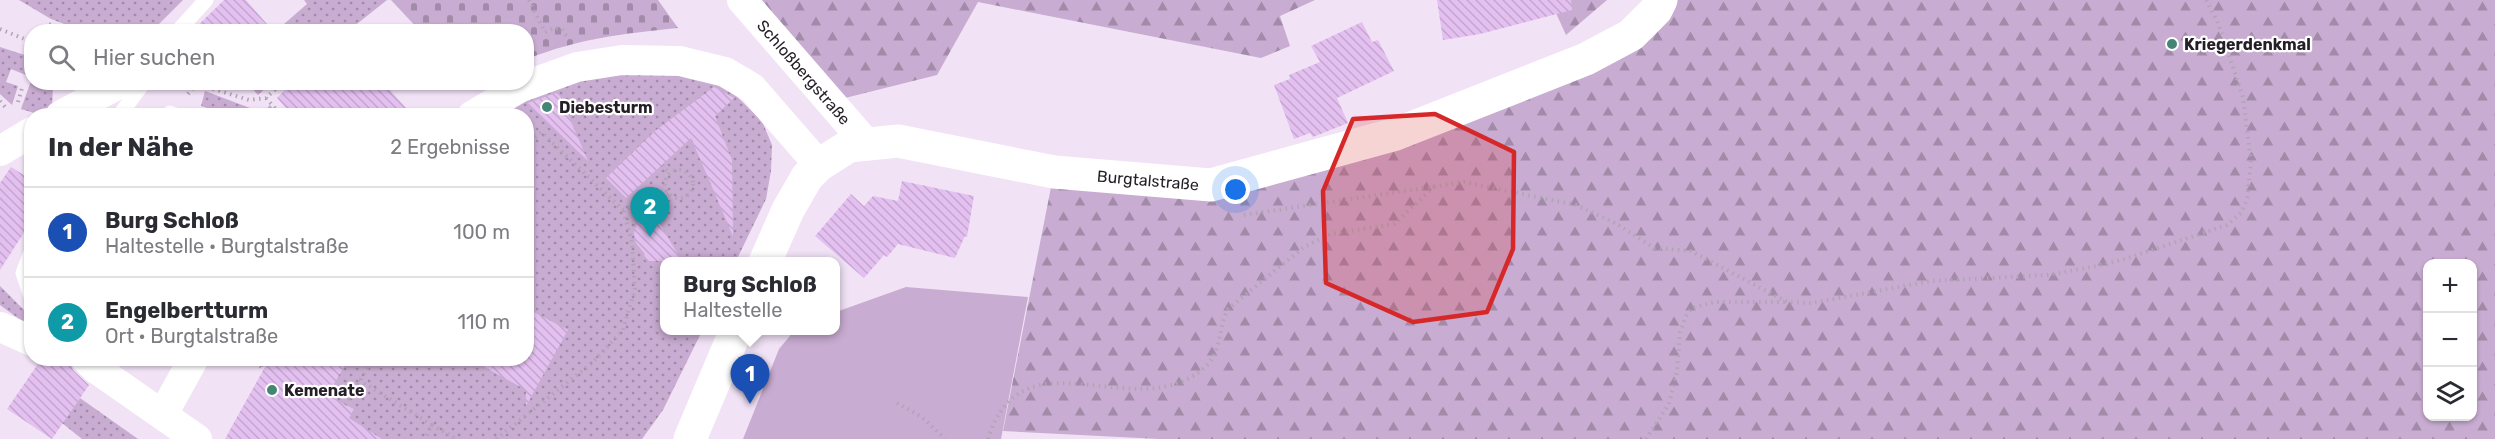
<!DOCTYPE html>
<html lang="de">
<meta charset="utf-8">
<style>
body{margin:0;font-family:Rubik,sans-serif;background:#f7f7f7;color:#2b2b33}
.controls{position:absolute;right:18px;bottom:18px;display:grid;overflow:hidden;border-radius:12px;box-shadow:0 2px 4px #0004}
.controls button{width:54px;height:54px;display:grid;place-items:center;padding:0;border:0;border-bottom:2px solid #e1e1e2;background:#fff;color:#2b2b33;font:30px sans-serif}
.you{position:absolute;left:1236px;top:190px;width:21px;height:21px;margin:-15px;border:4px solid #fff;border-radius:50%;background:#1a73e8;box-shadow:0 0 0 9px #1a73e833}
.badge{display:grid;place-items:center;width:39px;height:39px;border-radius:50%;background:#0f766e;color:#fff;font-size:20px;font-weight:700}
.pin{position:absolute;translate:-50% -50px;filter:drop-shadow(0 2px 3px #0008)}
.pin::after{content:'';position:absolute;top:32px;width:21px;height:18px;background:inherit;clip-path:polygon(0 0,100% 0,50% 100%)}
.popup{position:absolute;left:660px;top:257px;width:180px;height:78px;box-sizing:border-box;display:grid;place-content:center;border-radius:12px;background:#fff;filter:drop-shadow(0 2px 4px #0005);font-size:20px;white-space:nowrap;color:#7c7c81}
.popup b{font-size:22px;color:#2b2b33}
.popup::after{content:'';position:absolute;left:50%;top:100%;margin-left:-12px;border:12px solid transparent;border-top-color:#fff}
.list{margin:0;padding:0;list-style:none}
h2{display:flex;justify-content:space-between;align-items:center;height:78px;margin:0;padding:0 24px;font-size:26px}
h2 small{font-size:20px;font-weight:400;color:#7c7c81}
.list li{display:grid;grid-template-columns:39px 1fr auto;gap:18px;align-items:center;box-sizing:border-box;height:90px;padding:0 24px;border-top:2px solid #e1e1e2}
.list b{display:block;font-size:22px;white-space:nowrap}
.list p{margin:0;font-size:20px;white-space:nowrap;color:#7c7c81}
.list em{font-size:20px;font-style:normal;color:#7c7c81}
.icon{flex:none;width:33px;height:33px;fill:none;stroke:currentColor;stroke-width:2;stroke-linecap:round;stroke-linejoin:round}
.map{position:relative;flex:none;width:2495px;height:439px;overflow:hidden}
.search{position:absolute;background:#fff;box-shadow:0 2px 4px #0004;left:24px;top:24px;width:510px;height:66px;display:flex;align-items:center;gap:15px;box-sizing:border-box;padding:0 21px;border-radius:24px;color:#7c7c81;font-size:22px}
.panel{position:absolute;background:#fff;box-shadow:0 2px 4px #0004;left:24px;top:108px;width:510px;height:258px;border-radius:24px}
.map>svg:first-child{display:block}
.grass{fill:url(#grass-dots)}
.forest{fill:url(#forest-firs);fill-rule:evenodd}
.cemetery{fill:url(#cemetery-stones)}
.park{fill:#c8acd1}
.building{fill:url(#building-back-hatch)}
.lines{fill:none;stroke-linecap:round;stroke-linejoin:round}
.path{stroke:#b1a5b5;stroke-width:4;stroke-dasharray:1.5 4.5;stroke-linecap:butt}
.service{stroke:#fff;stroke-width:15}
.minor{stroke:#fff;stroke-width:30}
.secondary{stroke:#fff;stroke-width:33}
.marked{fill:#d62828;fill-opacity:0.2;stroke:#d62828;stroke-width:4.5;stroke-linejoin:round}
.poi-dot{fill:#448576;stroke:#fff;stroke-width:2}
.labels{text-anchor:middle;stroke-width:4.5;stroke-linejoin:round;paint-order:stroke}
.poi-label{font-size:16px;font-weight:bold;fill:#241e26;stroke:#fff;text-anchor:start}
.street-label{font-size:16px;fill:#241e26;stroke:#fff}
</style>
<div class="map">
<svg width="2495" height="439" viewBox="0 0 2495 439">
<defs>
<pattern id="grass-dots" width="8" height="8" patternUnits="userSpaceOnUse" patternTransform="scale(1.5)"><rect width="8" height="8" fill="#c8acd1"/><path d="M2 2h.1M6 6h.1" fill="none" stroke="#a28ba9" stroke-width="1.8" stroke-linecap="round"/></pattern>
<pattern id="forest-firs" width="22" height="20" patternUnits="userSpaceOnUse" patternTransform="scale(1.5)"><rect width="22" height="20" fill="#c8acd1"/><path d="M5 1l3.5 6h-7zM16 11l3.5 6h-7z" fill="#a28ba9"/></pattern>
<pattern id="cemetery-stones" width="16" height="16" patternUnits="userSpaceOnUse" patternTransform="scale(1.5)"><rect width="16" height="16" fill="#c8acd1"/><path d="M2 7V4a2 2 0 0 1 4 0v3zM10 15v-3a2 2 0 0 1 4 0v3z" fill="#a28ba9"/></pattern>
<pattern id="building-back-hatch" width="6" height="6" patternUnits="userSpaceOnUse" patternTransform="scale(1.5)"><rect width="6" height="6" fill="#e4c0f0"/><path d="M-1 5l2 2M0 0l6 6M5-1l2 2" fill="none" stroke="#c3a5ce"/></pattern>
</defs>
<rect width="100%" height="100%" fill="#f1e2f6"/>
<g class="grass">
<path d="M19 0H183L152 31 79 32 80 30 51 19Z"/>
<path d="M304 0H387L348 31H337L332 26 325 31H276L307 4Z"/>
<path d="M0 47 31 57V77L11 69 6 82 18 86 12 105 0 94Z"/>
<path d="M630 71 701 77 727 87 762 121 772 145 771 171 766 199 736 261 664 262V330L702 331 663 410 642 439H236L229 432 270 359 526 358V116L492 115 576 78Z"/>
<path d="M31 81 53 83 52 110 41 115 21 109Z"/>
<path d="M247 83H271L258 95Z"/>
<path d="M205 91 263 113 270 105 278 115H228L201 106Z"/>
<path d="M0 286 31 317 30 327 0 305Z"/>
<path d="M80 398 138 439H82L62 423Z"/>
</g>
<g class="forest">
<path d="M742 0H1315L1280 16 1290 46 1261 58 978 2 937 75 829 102Z"/>
<path d="M1550 0H1607L1566 35Z"/>
<path d="M1661 0H2495V439H1159L1003 431 1054 172 1211 185 1586 59ZM2428 264H2472V416H2428Z"/>
</g>
<path class="cemetery" d="M391 0H658L678 28C621 34 581 38 527 59L526 32 420 31Z"/>
<path class="park" d="M906 287 1028 297 1001 439H743L779 349 794 331 836 330V312Z"/>
<g class="building">
<path d="M224 0H246L274 32H191Z"/>
<path d="M1437 0H1571L1572 10 1480 34 1443 40Z"/>
<path d="M1362 22 1372 42 1378 40 1394 71 1337 98 1348 123 1313 137 1310 133 1294 139 1274 85 1290 79 1289 75 1320 62 1311 46Z"/>
<path d="M293 82H383L413 116H293L277 98Z"/>
<path d="M714 87 734 98 715 116 732 160 733 236 691 138 626 198 606 178 655 131Z"/>
<path d="M556 93 560 96 588 161 528 103Z"/>
<path d="M11 167 32 180V220L0 270V183Z"/>
<path d="M902 181 974 196 967 237 965 236 955 258 898 244 887 257 884 255 864 278 815 236 851 194 864 206 873 196 898 201Z"/>
<path d="M645 199 682 261H646L644 253 636 243 634 233Z"/>
<path d="M526 308 568 330 526 406V390L468 358H526Z"/>
<path d="M42 358H68L73 370 89 385 52 439 7 409Z"/>
<path d="M270 358H349L327 396 354 409 349 418 382 439H225Z"/>
</g>
<g class="lines">
<g class="path">
<path d="M529 0 545 32 555 28 562 29 567 37"/>
<path d="M49 24 69 32"/>
<path d="M0 29 32 42"/>
<path d="M188 94 197 84 249 100 266 98 283 82"/>
<path d="M266 98 282 116"/>
<path d="M0 101 6 108"/>
<path d="M18 102 22 88"/>
<path d="M526 145 541 132 623 210 669 194"/>
<path d="M662 165 670 174"/>
<circle cx="679" cy="184" r="14"/>
<path d="M1244 215 1464 182 1576 205 1617 224 1654 248 1691 251 1787 302 1812 303 1931 281 2047 275 2087 268 2122 260 2227 225 2241 213 2247 200 2251 162 2243 97 2218 23 2206 0"/>
<path d="M251 358 264 369"/>
<path d="M261 366 265 358"/>
<path d="M359 380 432 425 425 439"/>
<path d="M897 403 922 417 945 439"/>
<path d="M345 405 374 358"/>
<path d="M432 425 456 439"/>
<path d="M496 439 592 363 623 330 635 289 632 243 623 210"/>
<path d="M988 439C1023 326 1139 431 1207 365 1222 350 1218 327 1228 309L1304 247 1331 234 1394 224 1435 186"/>
<path d="M1646 439 1669 404 1677 372 1680 332 1686 316 1692 308 1714 302H1786"/>
</g>
<g class="service">
<path d="M177 32 206 0"/>
<path d="M119 116 144 82"/>
<path d="M167 116 170 113 178 116"/>
<path d="M32 250 23 273 32 299"/>
</g>
<g class="minor">
<path d="M742 0 866 143"/>
<path d="M60 116 122 82"/>
<path d="M472 116 519 88 577 67 622 60 680 61 725 72 752 88 819 165"/>
<path d="M0 151 32 132"/>
<path d="M0 327 32 341"/>
<path d="M85 358 95 368 197 439"/>
<path d="M163 414 194 358"/>
</g>
<g class="secondary">
<path d="M765 262 788 210 807 177 819 165 849 146 898 141 1054 172 1211 185 1396 134 1586 59 1631 35 1656 10 1661 0"/>
<path d="M690 439 736 330"/>
</g>
</g>
<path class="marked" d="M1435 114 1514 152 1513 249 1487 312 1413 322 1326 283 1323 191 1353 119Z"/>
<g class="poi-dot">
<circle cx="2172" cy="44" r="6"/>
<circle cx="547" cy="107" r="6"/>
<circle cx="272" cy="390" r="6"/>
</g>
<g class="labels">
<g class="poi-label">
<text x="2184" y="50">Kriegerdenkmal</text>
<text x="559" y="113">Diebesturm</text>
<text x="284" y="396">Kemenate</text>
</g>
<g class="street-label">
<text transform="translate(804 72) rotate(49)" y="6">Schloßbergstraße</text>
<text transform="translate(1148 180) rotate(5)" y="6">Burgtalstraße</text>
</g>
</g>
</svg>
<div class="controls">
<button>+</button>
<button>−</button>
<button><svg class="icon" aria-label="layers" viewBox="0 0 24 24"><path d="M12 4l9 5-9 5-9-5zM3 14l9 5 9-5"/></svg></button>
</div>
<div class="you"></div>
<div class="pin badge" style="left:750px;top:404px;background:#1a4fb4">1</div>
<div class="popup"><b>Burg Schloß</b>Haltestelle</div>
<div class="pin badge" style="left:650px;top:237px;background:#0f9aa8">2</div>
<div class="search"><svg class="icon" aria-label="search" viewBox="0 0 24 24"><circle cx="10" cy="10" r="6"/><path d="M15 15l6 6"/></svg>Hier suchen</div>
<section class="panel">
<h2>In der Nähe<small>2 Ergebnisse</small></h2>
<ul class="list">
<li><span class="badge" style="background:#1a4fb4">1</span><div><b>Burg Schloß</b><p>Haltestelle · Burgtalstraße</p></div><em>100 m</em></li>
<li><span class="badge" style="background:#0f9aa8">2</span><div><b>Engelbertturm</b><p>Ort · Burgtalstraße</p></div><em>110 m</em></li>
</ul>
</section>
</div>
